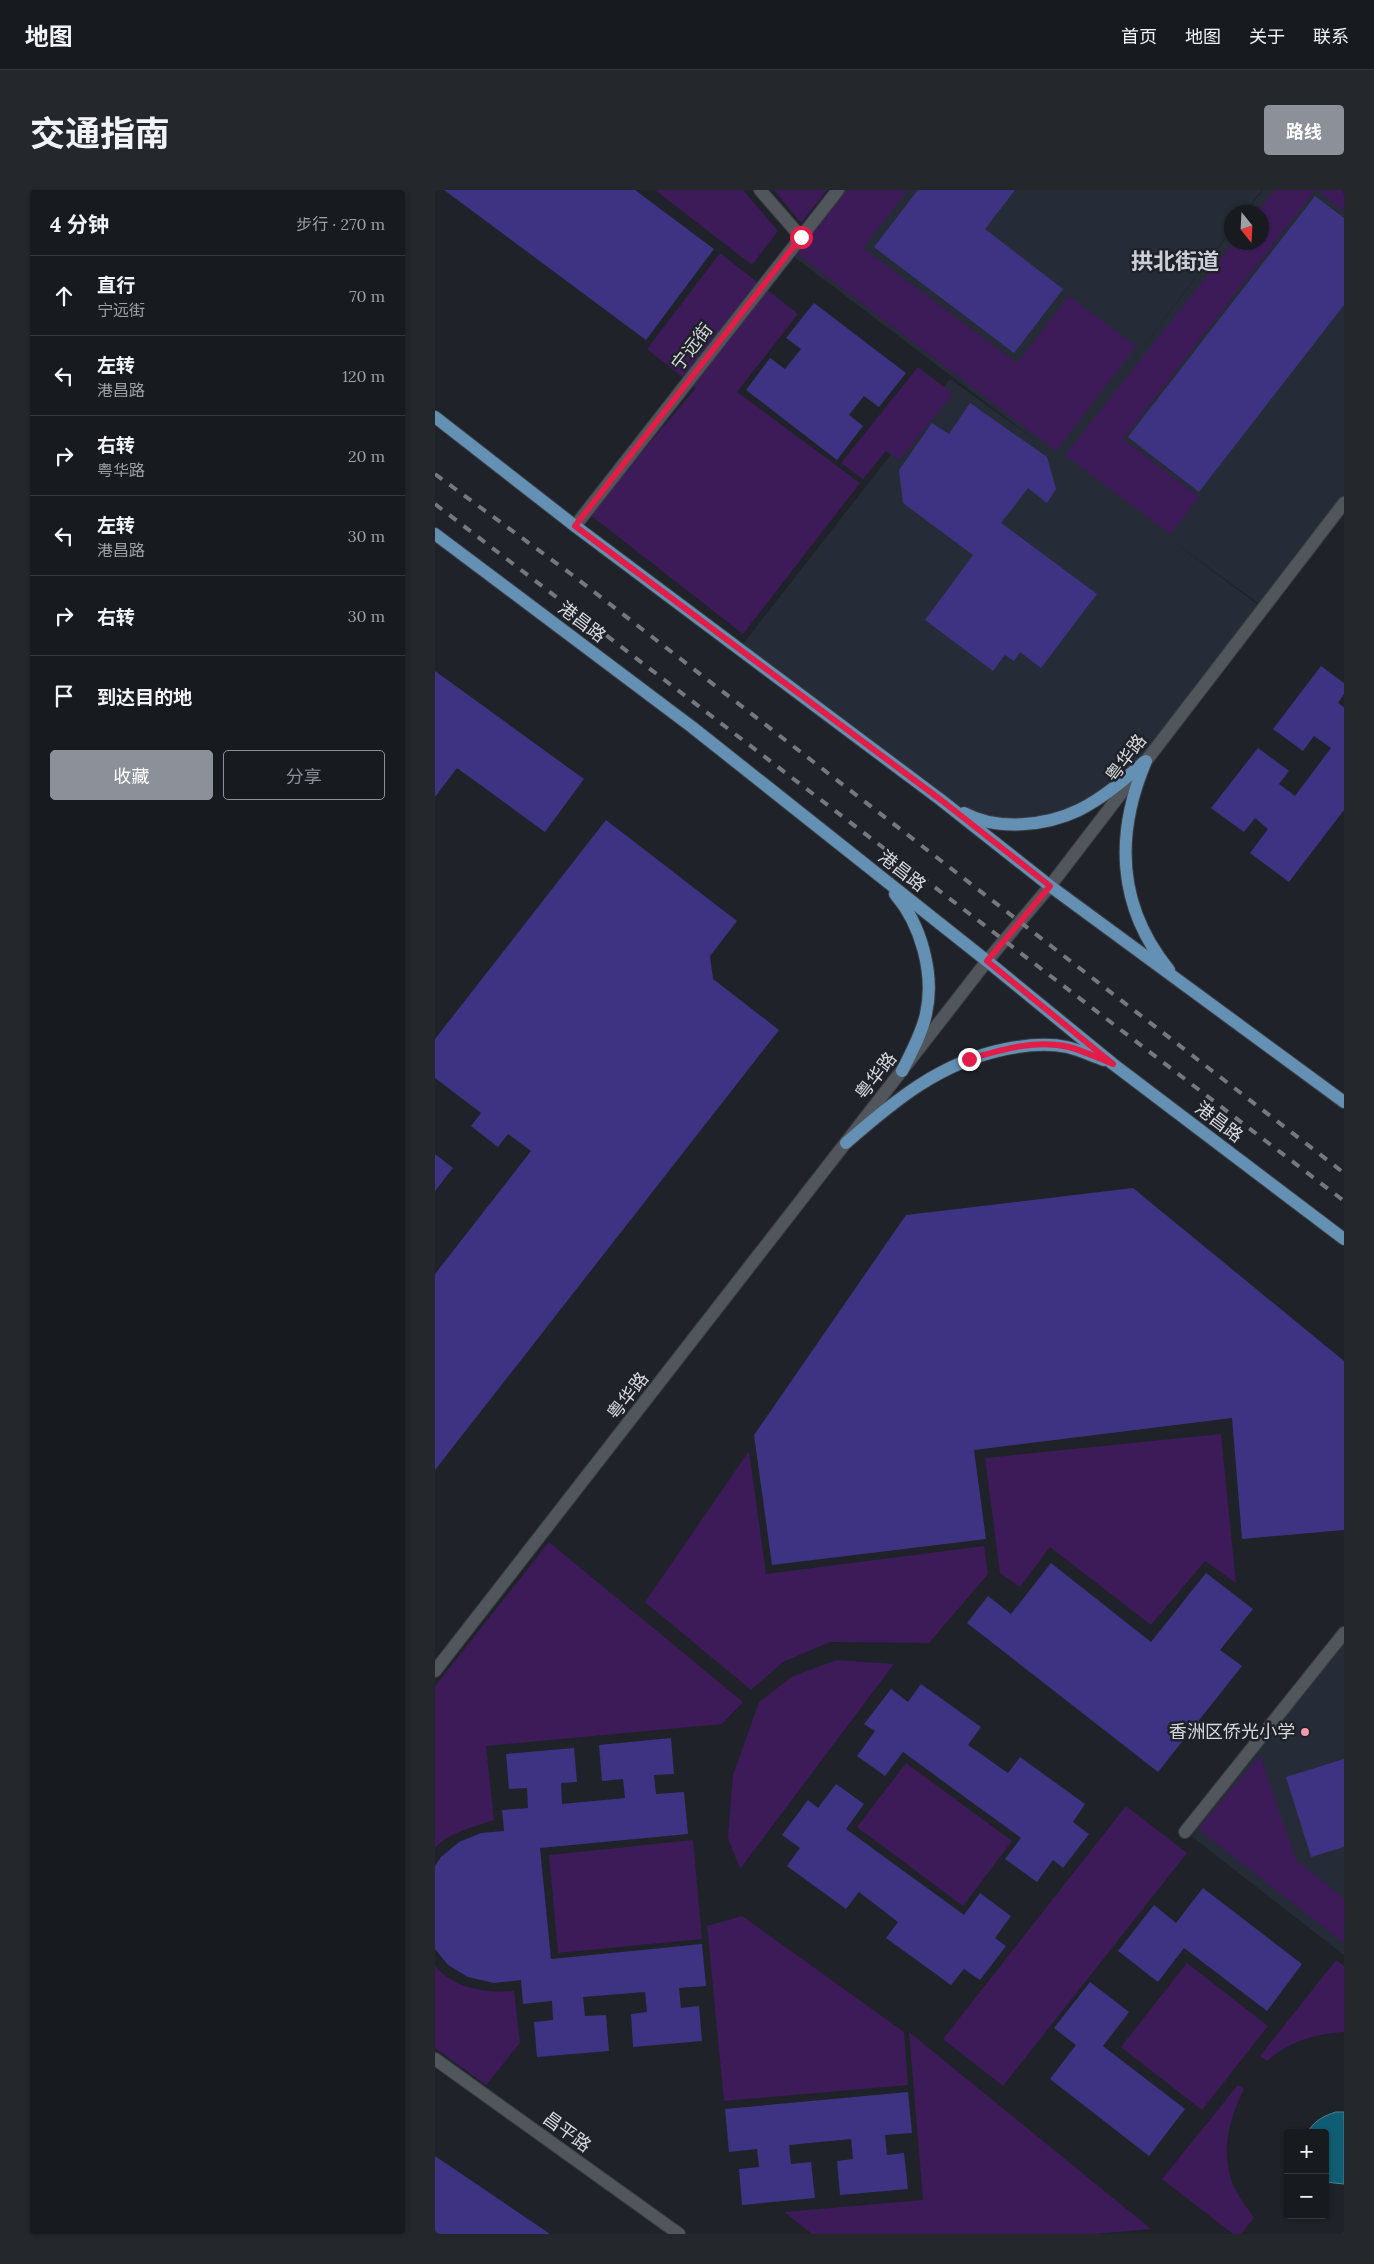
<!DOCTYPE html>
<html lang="zh">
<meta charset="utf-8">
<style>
body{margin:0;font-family:Lora,"Noto Sans SC",serif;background:#24272c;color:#f1f3f6}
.controls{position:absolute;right:15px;bottom:15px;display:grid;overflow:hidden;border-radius:5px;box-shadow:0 1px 4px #0004}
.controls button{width:45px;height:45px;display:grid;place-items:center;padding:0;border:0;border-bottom:1px solid #36383d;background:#171a1f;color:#f1f3f6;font:25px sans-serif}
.compass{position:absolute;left:789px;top:15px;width:45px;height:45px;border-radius:50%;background:#171a1f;box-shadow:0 1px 4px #0004;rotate:162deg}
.stop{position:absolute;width:15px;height:15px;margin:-11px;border:4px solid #e11d48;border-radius:50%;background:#fff}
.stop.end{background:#e11d48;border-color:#fff;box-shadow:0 1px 5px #0008}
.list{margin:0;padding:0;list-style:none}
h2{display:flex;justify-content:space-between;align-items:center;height:65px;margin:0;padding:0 20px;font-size:21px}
h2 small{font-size:16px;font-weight:400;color:#9ea1a4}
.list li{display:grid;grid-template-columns:32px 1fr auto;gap:15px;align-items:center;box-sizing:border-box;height:80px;padding:0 20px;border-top:1px solid #36383d}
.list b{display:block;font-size:19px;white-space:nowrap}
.list p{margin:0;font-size:16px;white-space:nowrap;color:#9ea1a4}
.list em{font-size:16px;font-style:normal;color:#9ea1a4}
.actions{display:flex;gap:10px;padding:15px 20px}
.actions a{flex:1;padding:11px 0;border:1px solid #8c9099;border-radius:5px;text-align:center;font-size:18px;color:#8c9099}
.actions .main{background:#8c9099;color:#fff}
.icon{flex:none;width:28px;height:28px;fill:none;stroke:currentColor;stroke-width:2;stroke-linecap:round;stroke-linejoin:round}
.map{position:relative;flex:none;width:909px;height:2044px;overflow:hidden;border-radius:5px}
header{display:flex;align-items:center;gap:30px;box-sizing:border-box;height:70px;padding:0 25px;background:#171a1f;border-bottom:1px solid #36383d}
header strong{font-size:24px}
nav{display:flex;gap:28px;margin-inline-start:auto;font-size:18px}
.intro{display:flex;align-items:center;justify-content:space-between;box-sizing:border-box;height:120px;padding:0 30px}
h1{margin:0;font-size:35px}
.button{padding:12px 22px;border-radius:5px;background:#8c9099;color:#fff;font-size:18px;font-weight:700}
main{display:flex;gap:30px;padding:0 30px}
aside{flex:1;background:#171a1f;border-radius:5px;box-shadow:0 1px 4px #0004}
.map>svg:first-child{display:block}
.built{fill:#262c37}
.green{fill:#3c1b58}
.water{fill:#0f5d72;stroke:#4b8292}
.building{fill:#3d3382}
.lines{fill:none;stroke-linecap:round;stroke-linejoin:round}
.lane-casing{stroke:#3a3d42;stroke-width:14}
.street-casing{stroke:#3a3d42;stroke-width:14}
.secondary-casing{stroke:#3a3d42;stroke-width:14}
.primary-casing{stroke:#3a3d42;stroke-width:14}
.lane{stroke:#51555c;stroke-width:12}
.street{stroke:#51555c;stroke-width:12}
.secondary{stroke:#51555c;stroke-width:12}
.primary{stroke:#6390b3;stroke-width:12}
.rail{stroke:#75787d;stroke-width:4;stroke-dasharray:9 9;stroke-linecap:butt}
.route{stroke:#e11d48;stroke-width:6}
.poi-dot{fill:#f39aa9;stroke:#1f2229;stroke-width:2}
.labels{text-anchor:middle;stroke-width:5;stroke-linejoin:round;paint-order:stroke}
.street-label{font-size:18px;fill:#d7d9dd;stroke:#1f2229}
.poi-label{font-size:18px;fill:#d7d9dd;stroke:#1f2229;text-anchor:end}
.district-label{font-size:22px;font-weight:bold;fill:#cbcfd8;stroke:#1f2229}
</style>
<header>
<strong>地图</strong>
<nav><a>首页</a><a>地图</a><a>关于</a><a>联系</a></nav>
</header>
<div class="intro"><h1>交通指南</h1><a class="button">路线</a></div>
<main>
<aside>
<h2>4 分钟<small>步行 · 270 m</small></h2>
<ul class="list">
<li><svg class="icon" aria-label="ahead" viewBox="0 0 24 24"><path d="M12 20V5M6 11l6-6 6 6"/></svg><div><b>直行</b><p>宁远街</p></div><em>70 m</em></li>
<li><svg class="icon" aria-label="left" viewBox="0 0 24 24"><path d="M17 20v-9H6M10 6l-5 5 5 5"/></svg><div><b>左转</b><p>港昌路</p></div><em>120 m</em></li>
<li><svg class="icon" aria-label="right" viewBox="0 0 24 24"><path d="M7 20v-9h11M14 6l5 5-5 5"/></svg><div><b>右转</b><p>粤华路</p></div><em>20 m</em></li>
<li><svg class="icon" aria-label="left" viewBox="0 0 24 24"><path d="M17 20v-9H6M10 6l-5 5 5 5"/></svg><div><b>左转</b><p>港昌路</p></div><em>30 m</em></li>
<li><svg class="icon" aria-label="right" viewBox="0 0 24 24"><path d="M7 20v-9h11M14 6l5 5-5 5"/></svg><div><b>右转</b></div><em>30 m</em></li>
<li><svg class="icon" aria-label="arrive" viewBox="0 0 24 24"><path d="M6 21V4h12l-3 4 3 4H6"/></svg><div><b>到达目的地</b></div></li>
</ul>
<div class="actions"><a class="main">收藏</a><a>分享</a></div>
</aside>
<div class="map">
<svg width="909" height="2044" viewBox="0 0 909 2044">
<rect width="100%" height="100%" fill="#1f2229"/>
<g class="built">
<path d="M403 0H827L810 22H796V40L665 214 796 41V52H826V22H811L828 0H909V309L827 416 728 344 826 417 710 570 641 619 569 633 539 626 507 609 304 459 515 189 599 249 354 63Z"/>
<path d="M909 1443V1765L751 1642Z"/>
</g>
<g class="green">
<path d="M220 0H308L343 41 317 75Z"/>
<path d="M339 0H392L366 33Z"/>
<path d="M412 0H473L428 58 582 173 634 106 701 156 621 261 362 64Z"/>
<path d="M840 0H880L688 249 764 307 735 344 630 265 798 53 826 52V22H822Z"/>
<path d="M882 0H909V22Z"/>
<path d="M285 63 363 124 302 202 425 293 308 444 154 324 261 198 212 159Z"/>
<path d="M483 177 518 204 464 270 451 261 428 289 406 273Z"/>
<path d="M786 1244 801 1393 770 1371 716 1435 615 1357 585 1397 565 1383 550 1268Z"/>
<path d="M314 1261 331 1384 549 1356 553 1384 494 1453 395 1452 348 1472 316 1500 210 1412Z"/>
<path d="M114 1352 308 1512 287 1534 51 1556 59 1630C39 1637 14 1642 0 1658V1496Z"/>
<path d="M402 1470 459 1474 305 1679 293 1648 298 1585 324 1512 358 1486Z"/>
<path d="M825 1565 861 1670 909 1708V1753L763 1639Z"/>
<path d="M471 1573 577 1651 528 1716 422 1637Z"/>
<path d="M691 1616 752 1663 568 1896 508 1849Z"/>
<path d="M258 1650 267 1749 123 1763 114 1665Z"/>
<path d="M307 1726 469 1842 473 1895 289 1911 272 1736Z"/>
<path d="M901 1770 909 1776V1842C880 1844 855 1851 832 1871L825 1866Z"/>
<path d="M752 1773 833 1836 767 1920 686 1857Z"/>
<path d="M0 1776C20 1799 50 1803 79 1801L85 1853 51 1895 0 1858Z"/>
<path d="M474 1842 716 2039 659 2044H377L349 2022 488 2010Z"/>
<path d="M803 1895 809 1899C794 1930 786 1958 797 1992 801 2004 812 2017 819 2028L806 2044H798L727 1989Z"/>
</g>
<path class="water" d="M901 1922H909V1994L890 1992V1943H872C879 1931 888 1926 901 1922Z"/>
<g class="building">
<path d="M9 0H200L279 59 211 150Z"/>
<path d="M483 0H580L550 39 628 99 579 163 439 57Z"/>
<path d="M880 6 909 28V115L764 302 693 247Z"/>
<path d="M379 113 471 183 444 217 429 206 414 225 428 236 402 270 311 200 335 168 350 179 366 159 351 148Z"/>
<path d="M535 213 612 267 621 299 612 313 593 298 566 333 662 404 606 478 585 462 579 471 570 465 558 481 490 430 538 365 468 313 464 280 497 233 514 244Z"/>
<path d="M886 476 909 493V504L903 513 909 517V620L854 692 815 663 833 639 820 628 809 642 776 618 823 558 854 581 844 594 860 606 896 558 879 546 868 561 838 539Z"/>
<path d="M0 481 149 589 110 642 22 578 0 607Z"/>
<path d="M171 630 302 731 275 766 278 789 344 840 0 1280V1084L96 961 73 944 63 957 36 936 46 923 0 888V849Z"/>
<path d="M0 964 18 978 0 1001Z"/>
<path d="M698 998 909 1171V1340L807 1349 797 1228 539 1260 551 1349 337 1375 319 1245 471 1025Z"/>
<path d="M616 1373 716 1452 771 1383 818 1419 785 1460 807 1476 723 1582 532 1433 553 1406 576 1424Z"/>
<path d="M486 1494 546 1537 533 1555 573 1583 585 1567 650 1614 638 1632 654 1644 628 1678 618 1670 602 1692 570 1669 586 1648 468 1562 450 1586 422 1566 440 1541 429 1534 456 1499 473 1512Z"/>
<path d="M236 1548 239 1584 219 1585 221 1604 249 1602 253 1644 105 1658 116 1769 267 1754 271 1796 244 1798 246 1818 264 1816 267 1851 198 1857 196 1824 212 1822 210 1802 148 1807 150 1826 171 1825 174 1861 102 1867 99 1832 118 1830 117 1811 88 1814 86 1790 59 1793 33 1787 13 1775 0 1759V1676L6 1667 24 1652 46 1643 69 1641 67 1620 93 1618 92 1598 74 1599 71 1564 139 1558 142 1592 126 1593 127 1614 190 1608 188 1589 167 1591 164 1555Z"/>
<path d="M909 1569V1657L876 1667 851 1587Z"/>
<path d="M401 1594 429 1614 411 1639 529 1725 545 1703 576 1726 560 1748 571 1756 545 1790 529 1779 516 1795 451 1748 463 1732 424 1702 411 1719 352 1676 365 1658 347 1645 373 1610 383 1618Z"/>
<path d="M768 1698 867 1774 832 1821 749 1758 723 1792 683 1761 719 1715 741 1733Z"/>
<path d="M655 1792 694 1822 668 1856 750 1919 714 1966 615 1889 641 1855 619 1838Z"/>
<path d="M473 1902 477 1943 450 1945 452 1965 469 1963 473 1999 405 2005 402 1971 418 1969 416 1949 354 1955 356 1974 376 1972 380 2008 307 2015 304 1979 324 1977 322 1959 294 1962 290 1919Z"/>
<path d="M0 1966 115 2044H0Z"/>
</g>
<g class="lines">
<defs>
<g id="lane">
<path d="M325 0 366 47"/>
<path d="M750 1642 909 1443"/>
</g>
<path id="street" d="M140 336 403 0"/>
<g id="secondary">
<path d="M0 1481 552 771 615 696 909 313"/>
<path d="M0 1869 244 2044"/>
</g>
<g id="primary">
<path d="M0 227 140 336 506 610 615 696 909 912"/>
<path d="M0 344 257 537 552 771 678 874 909 1049"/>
<path d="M711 571C680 644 682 716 734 780"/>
<path d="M529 623C562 641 611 636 644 620 668 608 689 590 709 572"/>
<path d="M460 704C486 734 500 784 491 824 487 843 476 863 467 881"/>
<path d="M411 953C460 910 506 872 571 859 591 855 613 853 632 857 645 860 657 866 669 870"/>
</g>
</defs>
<use href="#lane" class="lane-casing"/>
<use href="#street" class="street-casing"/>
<use href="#secondary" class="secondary-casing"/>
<use href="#primary" class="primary-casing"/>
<use href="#lane" class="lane"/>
<use href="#street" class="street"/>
<use href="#secondary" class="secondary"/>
<use href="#primary" class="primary"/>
<g class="rail">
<path d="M0 284 136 384 909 983"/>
<path d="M0 314 909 1011"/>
</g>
</g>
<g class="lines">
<path class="route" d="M366 47 140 336 506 610 615 696 552 771 678 874C663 868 649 861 634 857 601 849 565 860 534 869"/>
</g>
<circle class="poi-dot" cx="870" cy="1542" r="5"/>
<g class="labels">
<g class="street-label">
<text transform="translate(257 157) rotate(-52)" y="6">宁远街</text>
<text transform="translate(147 432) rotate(37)" y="6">港昌路</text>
<text transform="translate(691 568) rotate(-53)" y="6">粤华路</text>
<text transform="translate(467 681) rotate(38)" y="6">港昌路</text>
<text transform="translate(441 886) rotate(-52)" y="6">粤华路</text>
<text transform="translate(784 932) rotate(37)" y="6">港昌路</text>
<text transform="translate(193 1206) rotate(-52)" y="6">粤华路</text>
<text transform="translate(132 1942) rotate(36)" y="6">昌平路</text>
</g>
<g class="poi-label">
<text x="860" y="1548">香洲区侨光小学</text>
</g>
<g class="district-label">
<text x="740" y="79">拱北街道</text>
</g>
</g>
</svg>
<div class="controls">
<button>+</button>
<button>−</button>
</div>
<svg class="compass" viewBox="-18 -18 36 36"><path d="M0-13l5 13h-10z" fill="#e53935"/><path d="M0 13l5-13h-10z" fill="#9ea1a4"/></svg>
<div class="stop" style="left:366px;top:47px"></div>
<div class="stop end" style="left:534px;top:869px"></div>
</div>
</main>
